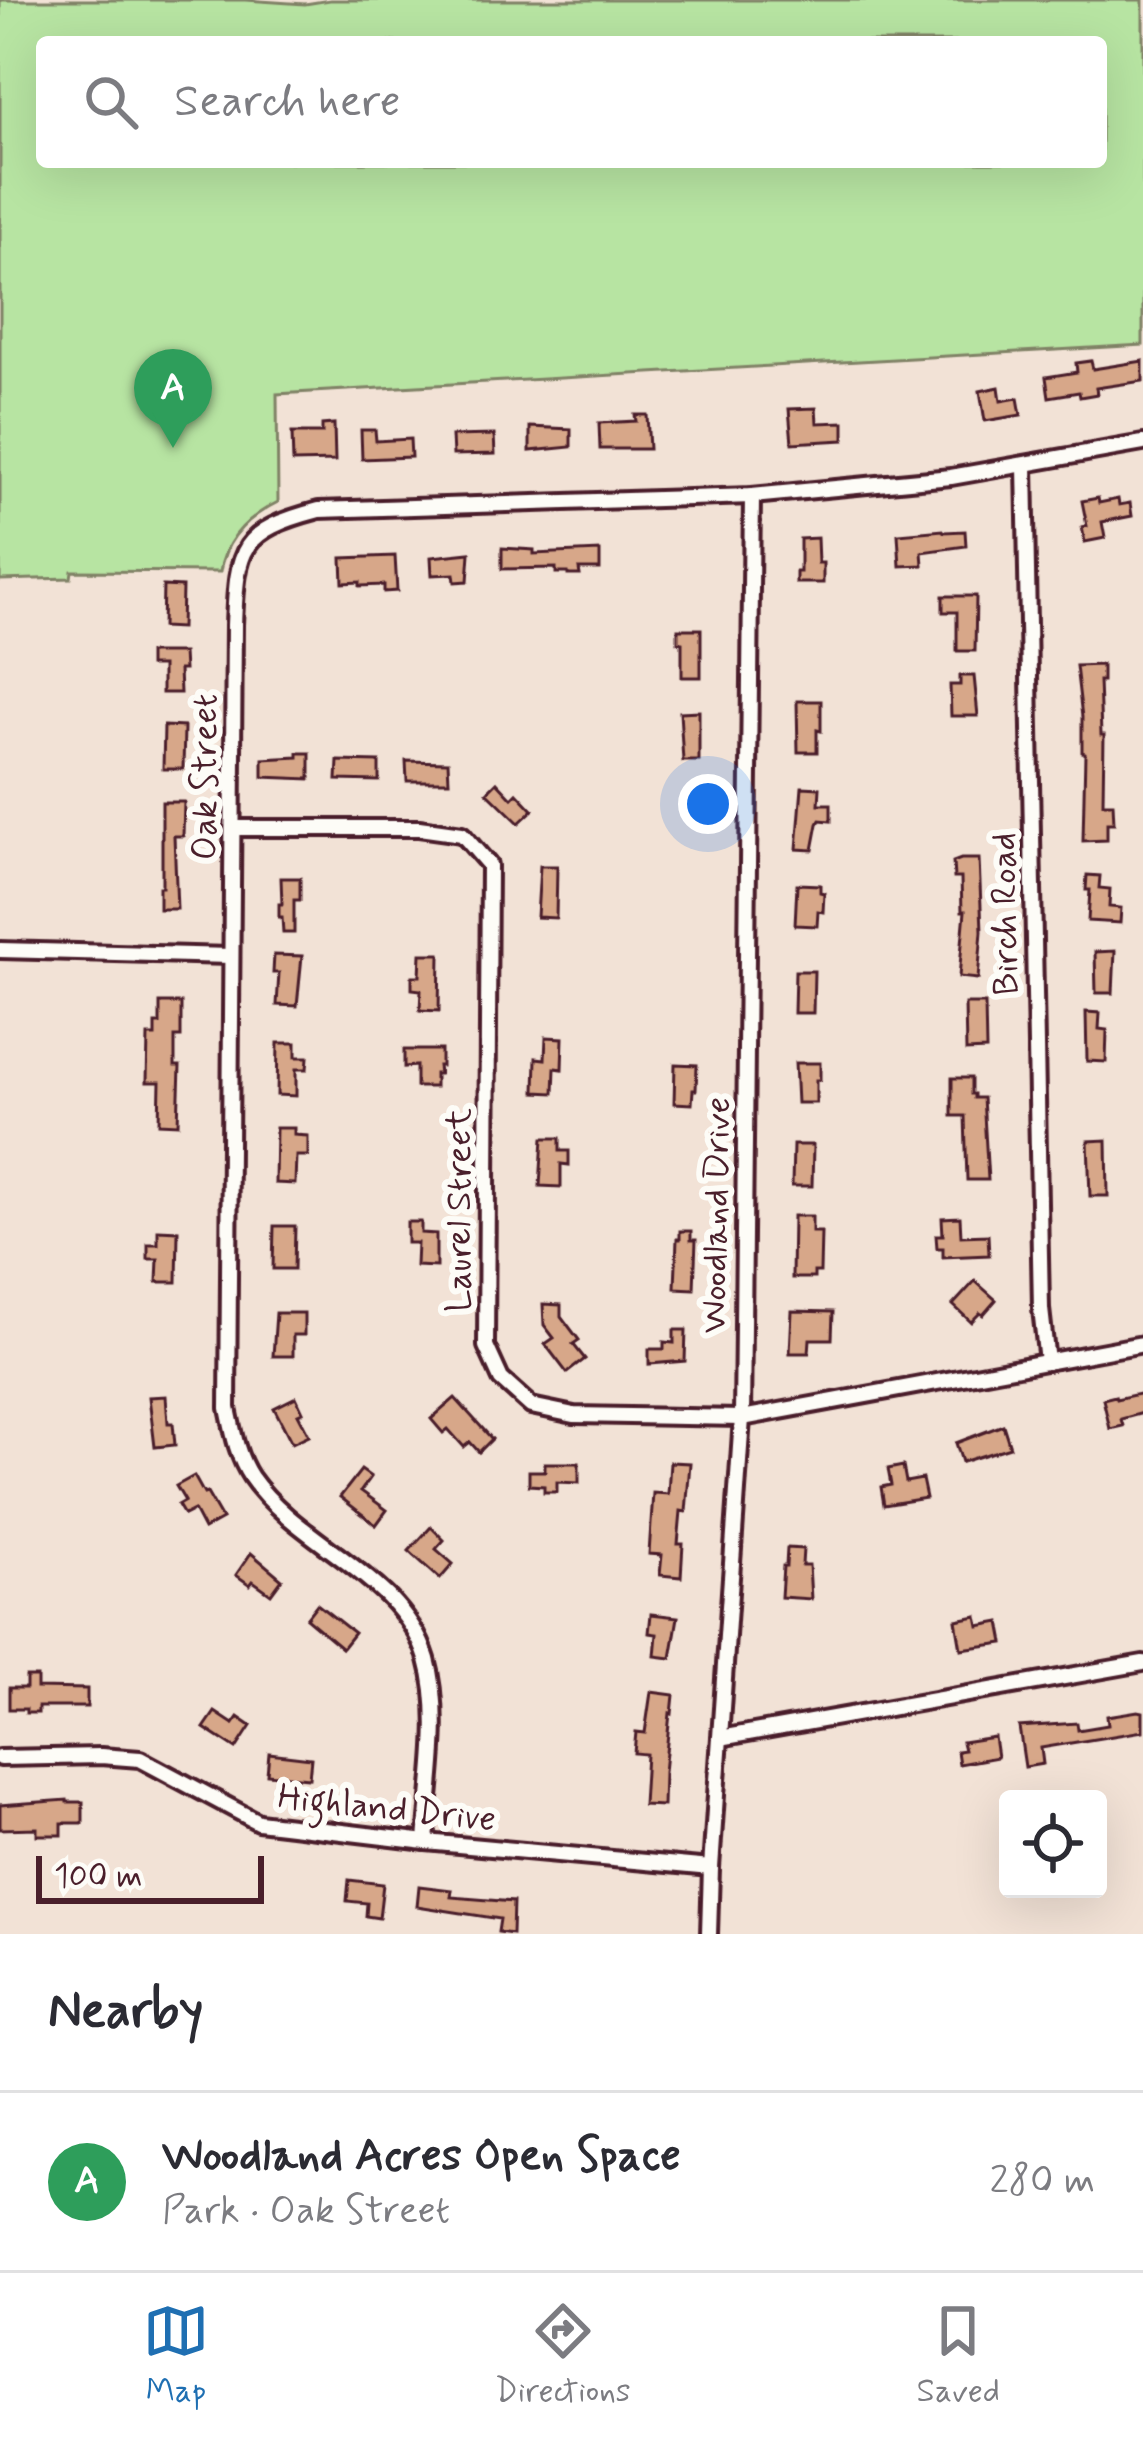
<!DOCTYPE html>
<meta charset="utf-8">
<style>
body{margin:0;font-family:Mynerve,sans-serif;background:#f7f7f7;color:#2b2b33}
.controls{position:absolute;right:36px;bottom:36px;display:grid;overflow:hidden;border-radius:12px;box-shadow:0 12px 48px #0002}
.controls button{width:108px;height:108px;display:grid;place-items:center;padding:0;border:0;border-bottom:3px solid #e1e1e2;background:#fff;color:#2b2b33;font:60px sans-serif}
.scale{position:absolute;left:36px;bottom:30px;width:228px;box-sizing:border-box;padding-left:12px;border:6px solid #4a1f2b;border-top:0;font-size:33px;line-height:42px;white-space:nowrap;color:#4a1f2b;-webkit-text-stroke:9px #fdfcf7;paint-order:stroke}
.you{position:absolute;left:708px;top:804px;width:42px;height:42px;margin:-30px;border:9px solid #fff;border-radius:50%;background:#1a73e8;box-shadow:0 0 0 18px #1a73e833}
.badge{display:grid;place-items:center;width:78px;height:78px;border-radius:50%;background:#1f6fb2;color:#fff;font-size:39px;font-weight:700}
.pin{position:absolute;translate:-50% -99px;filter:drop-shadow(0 3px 6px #0008)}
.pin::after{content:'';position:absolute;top:63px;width:42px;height:36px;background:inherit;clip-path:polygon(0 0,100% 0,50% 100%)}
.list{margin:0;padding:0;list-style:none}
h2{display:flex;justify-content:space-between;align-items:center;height:156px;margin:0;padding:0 48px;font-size:51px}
h2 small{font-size:39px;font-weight:400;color:#7c7c81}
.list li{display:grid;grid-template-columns:78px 1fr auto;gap:36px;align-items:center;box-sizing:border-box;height:180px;padding:0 48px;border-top:3px solid #e1e1e2}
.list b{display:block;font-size:45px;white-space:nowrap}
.list p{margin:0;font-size:39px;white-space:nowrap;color:#7c7c81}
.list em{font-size:39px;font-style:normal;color:#7c7c81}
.icon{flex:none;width:66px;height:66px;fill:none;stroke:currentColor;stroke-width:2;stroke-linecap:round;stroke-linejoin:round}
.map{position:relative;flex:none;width:1143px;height:1934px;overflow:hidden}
.search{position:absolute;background:#fff;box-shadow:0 12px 48px #0002;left:36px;right:36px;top:36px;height:132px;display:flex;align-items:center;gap:30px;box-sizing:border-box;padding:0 42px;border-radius:12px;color:#7c7c81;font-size:45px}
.sheet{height:336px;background:#fff}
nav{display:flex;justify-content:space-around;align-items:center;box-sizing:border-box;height:168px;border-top:3px solid #e1e1e2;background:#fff;font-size:33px;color:#7c7c81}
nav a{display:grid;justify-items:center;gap:6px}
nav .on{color:#1f6fb2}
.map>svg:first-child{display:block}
.green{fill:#b7e4a2;stroke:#808266;stroke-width:3;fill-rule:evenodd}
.building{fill:#d7a789;stroke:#4a1f2b;stroke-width:3}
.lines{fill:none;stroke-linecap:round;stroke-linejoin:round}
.street-casing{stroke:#4a1f2b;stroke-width:22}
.street{stroke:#fdfcf7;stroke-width:14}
.labels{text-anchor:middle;stroke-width:12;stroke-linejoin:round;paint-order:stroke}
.street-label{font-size:36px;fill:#4a1f2b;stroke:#fdfcf7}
</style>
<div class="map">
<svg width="1143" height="1934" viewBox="0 0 1143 1934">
<rect width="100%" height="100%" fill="#f2e2d6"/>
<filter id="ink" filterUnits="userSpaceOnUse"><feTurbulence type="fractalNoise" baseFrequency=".00833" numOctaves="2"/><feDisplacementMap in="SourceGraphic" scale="24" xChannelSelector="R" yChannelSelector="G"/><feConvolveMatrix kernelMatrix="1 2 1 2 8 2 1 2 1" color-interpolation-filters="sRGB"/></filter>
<g filter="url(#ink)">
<path class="green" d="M0 0H245L305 4 330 0H1143V345L277 394 278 502C248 517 225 538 220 572L72 571 71 578 0 580ZM42 42H1101V162H42Z"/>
<g class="building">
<path d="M1091 361 1093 369 1143 361V381L1096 388 1097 394 1080 397 1079 392 1049 397 1046 377 1077 372 1076 363Z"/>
<path d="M999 387 1001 401 1018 398 1021 415 985 421 980 391Z"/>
<path d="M816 408 817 423 844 422V440L792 443 789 409Z"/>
<path d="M635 415H647L649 449H600L599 423 636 421Z"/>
<path d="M334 424 335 461 293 462 292 433H322V425Z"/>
<path d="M530 427 571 429V447L530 451Z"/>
<path d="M361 430H375L376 441 410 439 411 457 362 459Z"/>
<path d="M494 435 495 454 453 455 452 436Z"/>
<path d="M1098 498 1099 503 1118 499 1119 505 1130 503 1132 516 1102 522 1105 538 1085 542 1082 527 1087 526 1082 501Z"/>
<path d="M943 530 944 532 965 531 966 546 922 552 923 565 900 566 898 534Z"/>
<path d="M817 538 818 563H823V583H796V572H800V539Z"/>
<path d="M502 548 534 550V554L600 551V569H579L580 575H568V573H556V568L502 569Z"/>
<path d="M470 553 468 581 455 582 454 574 432 575 431 557Z"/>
<path d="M395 556 397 591 384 592V585L360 586V582L343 583 342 558Z"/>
<path d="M163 586 182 587 181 628 162 627Z"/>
<path d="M943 596H976L975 651H957V612H943Z"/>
<path d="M678 629H701V677H682V643L678 642Z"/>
<path d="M149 653H183L184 670H179L180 693H162V666H149Z"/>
<path d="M1102 665V681H1099L1101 735H1104L1103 803H1113L1114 823H1107V840L1083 841 1085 753 1082 752V717L1076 666Z"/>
<path d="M960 676H974L978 716H951L950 685H960Z"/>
<path d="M797 701H821V731L817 730V752H798Z"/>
<path d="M699 711V761H683L680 712Z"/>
<path d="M164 726 184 727 183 769H163Z"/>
<path d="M298 753H310V779L263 777V759L298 757Z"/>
<path d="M338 761 379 762V781L337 780Z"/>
<path d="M406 761 448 762 449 781H407Z"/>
<path d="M497 782 512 798 517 793 533 810 519 823 487 792Z"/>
<path d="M802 787 820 788 819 804H831V821L820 820 818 824 813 850 797 849Z"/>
<path d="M162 802H184L183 836H174L177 909H159V887H162Z"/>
<path d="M961 859H979L982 931 978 979 959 977 965 911H962L961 878H954L953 862Z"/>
<path d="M540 866H557L556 918 537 917Z"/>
<path d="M1087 875 1100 876 1099 888 1110 889 1109 907 1121 908 1120 923 1088 921 1090 890H1086Z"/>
<path d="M281 878H300V900H294V933H283L282 917H279V904H282Z"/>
<path d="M797 884 820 885V892L824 893 823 912 818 911 817 926 795 925Z"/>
<path d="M1115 951 1113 993H1096L1095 952Z"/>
<path d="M421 954H440L439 1011 420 1010 421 990 412 989V976H420Z"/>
<path d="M274 955 302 956 297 1006 277 1005 279 973H273Z"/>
<path d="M795 971H814L813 1013H794Z"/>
<path d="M160 1003H181V1037H175V1066H180L178 1124 159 1123 160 1082H147L148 1036H155V1024H160Z"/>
<path d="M965 1004H985L986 1050 966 1051Z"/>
<path d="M1086 1012 1100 1013 1099 1029 1107 1030 1106 1062 1087 1061Z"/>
<path d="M546 1037 563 1038 562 1069 555 1068 554 1093 535 1092 536 1058 545 1059Z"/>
<path d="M278 1043H296V1057H308L307 1069H296V1096L277 1095Z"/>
<path d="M404 1050H441V1066H438L439 1074H435V1087H416V1066L404 1067Z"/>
<path d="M795 1063H820V1080H816V1103H797Z"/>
<path d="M675 1064 697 1065 696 1090H693L692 1104 674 1103Z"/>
<path d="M952 1078H971V1094H974V1098H983L988 1180H967L965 1116H952Z"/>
<path d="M276 1128H294V1135L308 1136V1156H296L295 1184 275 1183Z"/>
<path d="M543 1138H560V1151H569V1165L561 1164V1187L540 1186Z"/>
<path d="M1107 1140 1108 1196H1090L1088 1141Z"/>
<path d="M793 1145H813L812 1186H792Z"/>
<path d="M793 1216H812V1232H821L820 1272H814V1278H792Z"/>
<path d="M960 1217 961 1236 988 1235 989 1255 943 1257V1248H937L936 1235H943L942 1218Z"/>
<path d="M407 1222H421V1233L436 1234V1267L416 1266 417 1243H407Z"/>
<path d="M274 1226H295L294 1269H273Z"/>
<path d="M158 1230 178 1231 177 1282H157L158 1259H148V1244H158Z"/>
<path d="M680 1231H691V1240H696L694 1289 675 1288 677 1239H680Z"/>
<path d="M975 1281 996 1300 983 1315 980 1313 971 1322 953 1305Z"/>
<path d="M543 1304 561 1305V1316L579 1340 573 1344 585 1359 567 1373 545 1344 554 1338 544 1325Z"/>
<path d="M792 1311 833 1312 832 1339H810L809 1353H790Z"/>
<path d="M276 1313H304V1335H293V1356H273Z"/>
<path d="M674 1330H686L685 1361 649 1364V1349H664V1342L674 1343Z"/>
<path d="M1143 1393V1413L1121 1419 1123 1426 1110 1429 1103 1399 1115 1396 1116 1399Z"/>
<path d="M166 1396 168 1423H173L175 1445 155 1447 149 1397Z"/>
<path d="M296 1397 303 1412 298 1414 309 1435 292 1443 274 1408Z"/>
<path d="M455 1398 492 1439 479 1452 470 1442 464 1447 448 1429 443 1433 431 1419Z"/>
<path d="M1003 1425 1010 1447 962 1462 956 1443Z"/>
<path d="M670 1462 690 1463 686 1512 681 1511 678 1544H683L681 1577 660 1575 662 1555 649 1554 653 1493 668 1494Z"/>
<path d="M545 1463H579V1483L557 1482V1492H544V1486L529 1485V1471H545Z"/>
<path d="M903 1466 906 1482 922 1479 926 1498 884 1505 881 1487 891 1485 888 1469Z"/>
<path d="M361 1470 371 1477 361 1491 387 1510 376 1525 340 1497Z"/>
<path d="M194 1476 204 1494 207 1493 222 1519 204 1529 194 1510 184 1515 178 1505 185 1501 176 1486Z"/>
<path d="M431 1527 444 1540 436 1549 453 1564 440 1579 409 1551Z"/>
<path d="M787 1548 803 1549 802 1565H809L811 1599 781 1597 783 1566H786Z"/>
<path d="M251 1553 282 1579 271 1594 253 1581 250 1585 236 1575Z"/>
<path d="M317 1604 354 1633 342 1648 306 1618Z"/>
<path d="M651 1614 678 1617 671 1658 655 1656 657 1634 649 1633Z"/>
<path d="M977 1616 979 1626 1000 1622 1004 1643 961 1649 956 1620Z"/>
<path d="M26 1677H37V1688L87 1689V1707H38V1713H26V1709H9V1688H26Z"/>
<path d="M651 1692 674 1695 672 1714 670 1713 664 1772 663 1806 643 1805 646 1754 634 1753 636 1732 645 1733Z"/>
<path d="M1138 1711 1143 1712V1731L1041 1748 1043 1764 1025 1767 1019 1727 1077 1723 1078 1730 1108 1725 1107 1716Z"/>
<path d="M215 1712 233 1724 238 1717 251 1726 236 1749 204 1728Z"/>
<path d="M994 1737 997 1757 959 1764 957 1751 964 1750 962 1742Z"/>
<path d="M269 1753 311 1758 309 1778 267 1774Z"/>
<path d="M67 1800V1802H83V1823H62V1835H37V1828L0 1829V1805Z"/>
<path d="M349 1880 383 1884 379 1918 366 1916 367 1903 347 1901Z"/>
<path d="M419 1886 452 1890 451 1897 513 1902 512 1934 498 1932 500 1919 417 1906Z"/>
</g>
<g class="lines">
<defs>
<g id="street">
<path d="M1025 465 1041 1309 1047 1362"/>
<path d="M233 828H419L462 834 489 865 486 1346 501 1379 531 1406 574 1415 742 1418 1143 1344"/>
<path d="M0 950 231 956"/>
<path d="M720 1738 1143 1663"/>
<path d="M0 1758 101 1756 140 1759 258 1822 426 1842 711 1868"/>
<path d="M426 1842C430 1784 443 1715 427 1659 401 1574 299 1546 251 1477 237 1456 233 1432 228 1408L234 625C237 547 240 531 319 510L752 496 951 477 1143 443"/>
<path d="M709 1934 711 1868 742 1418 752 496"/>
</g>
</defs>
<use href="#street" class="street-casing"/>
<use href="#street" class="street"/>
</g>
</g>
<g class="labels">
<g class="street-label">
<text transform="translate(203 777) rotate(-90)" y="13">Oak Street</text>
<text transform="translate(1003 914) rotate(-91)" y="13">Birch Road</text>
<text transform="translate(457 1210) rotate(-90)" y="13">Laurel Street</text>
<text transform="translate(714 1215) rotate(-89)" y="13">Woodland Drive</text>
<text transform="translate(387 1806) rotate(6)" y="13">Highland Drive</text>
</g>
</g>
</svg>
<div class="controls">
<button><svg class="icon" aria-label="locate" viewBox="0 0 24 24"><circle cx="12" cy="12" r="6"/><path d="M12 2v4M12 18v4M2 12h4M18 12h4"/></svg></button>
</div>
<div class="scale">100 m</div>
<div class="you"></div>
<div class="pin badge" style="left:173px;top:448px;background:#2e9e5b">A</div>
<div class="search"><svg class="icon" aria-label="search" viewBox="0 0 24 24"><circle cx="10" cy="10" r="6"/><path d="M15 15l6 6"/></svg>Search here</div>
</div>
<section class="sheet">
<h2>Nearby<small></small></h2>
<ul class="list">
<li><span class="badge" style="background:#2e9e5b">A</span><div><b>Woodland Acres Open Space</b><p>Park · Oak Street</p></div><em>280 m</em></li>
</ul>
</section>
<nav>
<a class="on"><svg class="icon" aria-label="map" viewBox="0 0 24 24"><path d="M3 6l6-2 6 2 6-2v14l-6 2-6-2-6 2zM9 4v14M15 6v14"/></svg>Map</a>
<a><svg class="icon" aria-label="directions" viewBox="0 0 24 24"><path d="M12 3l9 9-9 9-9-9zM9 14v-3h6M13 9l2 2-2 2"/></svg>Directions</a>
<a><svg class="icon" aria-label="saved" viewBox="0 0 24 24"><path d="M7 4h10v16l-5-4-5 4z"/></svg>Saved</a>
</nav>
